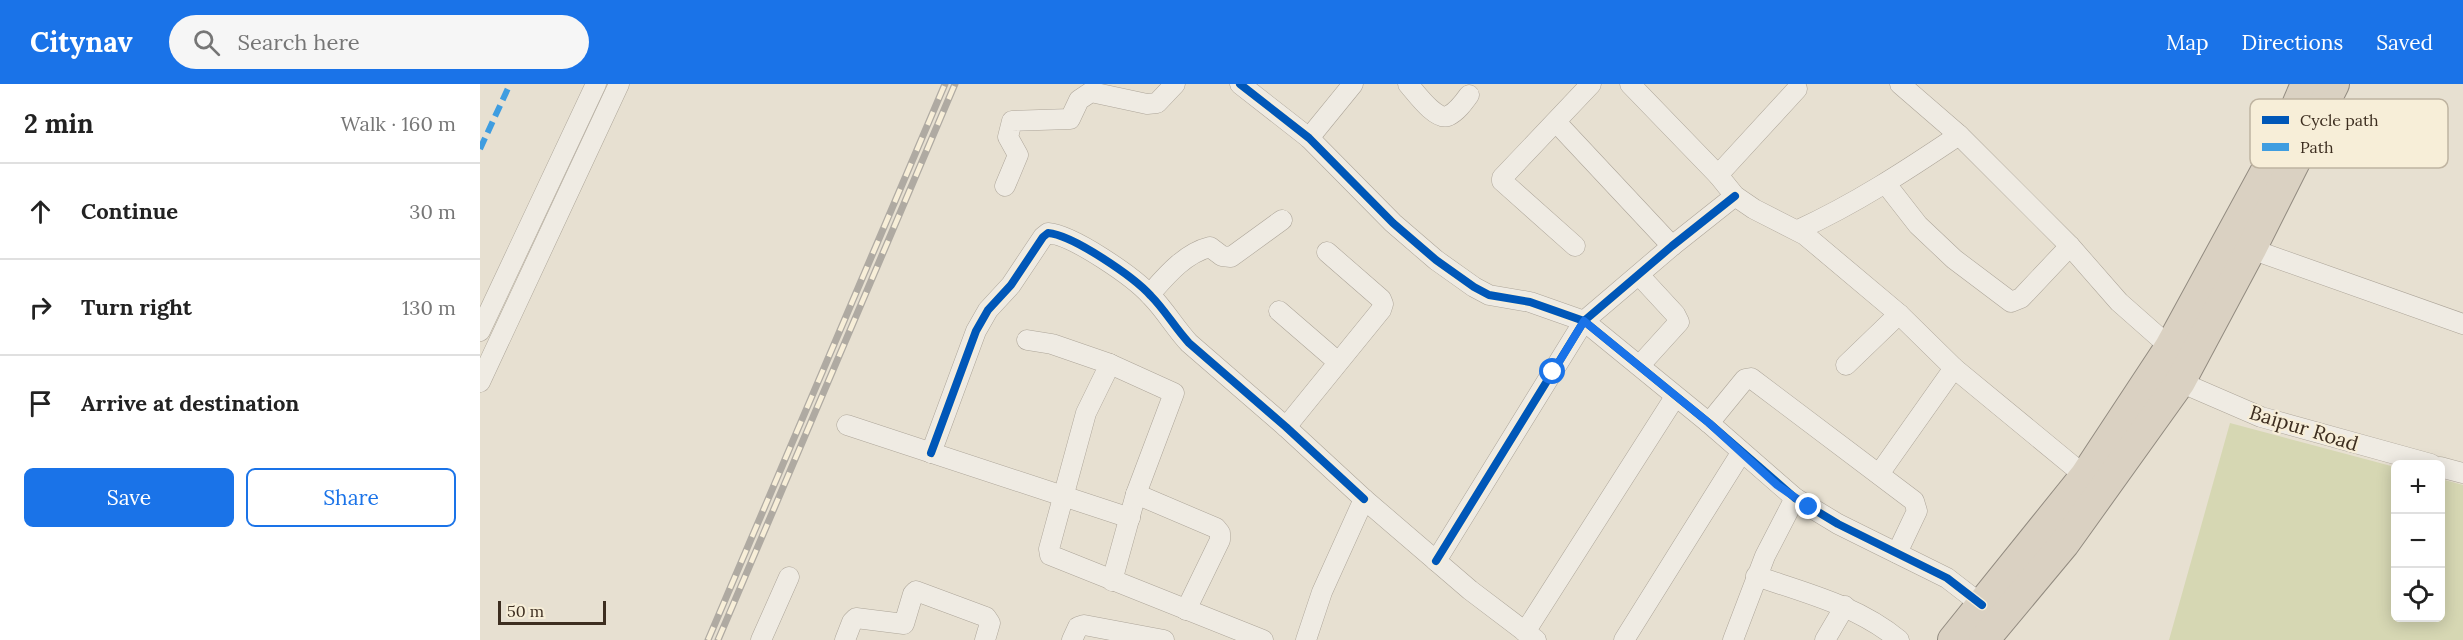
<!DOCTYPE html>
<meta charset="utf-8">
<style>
body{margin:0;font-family:Lora,serif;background:#f6f6f6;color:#222}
.controls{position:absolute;right:18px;bottom:18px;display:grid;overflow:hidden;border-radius:9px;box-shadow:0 3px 15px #0003}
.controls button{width:54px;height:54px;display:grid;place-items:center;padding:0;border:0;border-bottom:2px solid #e0e0e0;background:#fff;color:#222;font:30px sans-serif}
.scale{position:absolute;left:18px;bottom:15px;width:108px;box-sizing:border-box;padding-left:6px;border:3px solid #3d2e20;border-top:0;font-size:16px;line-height:21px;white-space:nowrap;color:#3d2e20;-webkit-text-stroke:4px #f7eed8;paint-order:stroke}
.stop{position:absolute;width:18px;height:18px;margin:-14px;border:4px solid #1a73e8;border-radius:50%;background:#fff}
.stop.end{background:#1a73e8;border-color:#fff;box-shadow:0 2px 6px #0008}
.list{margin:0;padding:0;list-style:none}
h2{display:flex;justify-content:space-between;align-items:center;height:78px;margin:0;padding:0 24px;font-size:26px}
h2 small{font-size:20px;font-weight:400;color:#767676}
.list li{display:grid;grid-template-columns:39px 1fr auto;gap:18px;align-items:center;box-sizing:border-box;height:96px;padding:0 24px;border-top:2px solid #e0e0e0}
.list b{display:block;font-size:22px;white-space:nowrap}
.list em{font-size:20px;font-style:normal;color:#767676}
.actions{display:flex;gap:12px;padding:18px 24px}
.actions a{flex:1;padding:14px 0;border:2px solid #1a73e8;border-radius:9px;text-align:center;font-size:21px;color:#1a73e8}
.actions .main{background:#1a73e8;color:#fff}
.icon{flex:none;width:33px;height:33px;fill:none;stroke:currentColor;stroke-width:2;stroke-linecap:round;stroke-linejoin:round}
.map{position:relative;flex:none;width:1983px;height:556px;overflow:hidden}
header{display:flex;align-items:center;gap:36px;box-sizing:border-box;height:84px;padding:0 30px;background:#1a73e8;color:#fff}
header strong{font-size:28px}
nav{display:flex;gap:33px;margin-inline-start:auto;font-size:21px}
.search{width:420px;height:54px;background:#f6f6f6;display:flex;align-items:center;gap:15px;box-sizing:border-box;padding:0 21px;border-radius:33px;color:#767676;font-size:22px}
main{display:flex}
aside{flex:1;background:#fff}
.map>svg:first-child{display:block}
.green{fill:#d6d7b3}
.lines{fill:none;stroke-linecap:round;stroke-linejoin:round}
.minor-casing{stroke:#ada599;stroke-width:21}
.highway-casing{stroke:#928b80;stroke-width:32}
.minor{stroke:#efebe3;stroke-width:20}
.highway{stroke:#dad1c2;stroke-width:30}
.rail-casing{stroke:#afaaa2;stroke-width:7}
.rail{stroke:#f7eed8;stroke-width:4.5;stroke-dasharray:14;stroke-linecap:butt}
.quiet{stroke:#3f9de0;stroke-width:6;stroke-dasharray:12 6;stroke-linecap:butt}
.cycleway-casing{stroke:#f7eed8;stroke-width:11}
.cycleway{stroke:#0057b8;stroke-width:8}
.route{stroke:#1a73e8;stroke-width:8}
.labels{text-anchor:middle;stroke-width:4.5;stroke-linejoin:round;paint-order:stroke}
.street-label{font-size:20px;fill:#3d2e20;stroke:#f7eed8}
.key{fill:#f7eed8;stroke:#bfb4a1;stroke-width:1.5}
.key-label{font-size:16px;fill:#3d2e20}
</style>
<header>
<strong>Citynav</strong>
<div class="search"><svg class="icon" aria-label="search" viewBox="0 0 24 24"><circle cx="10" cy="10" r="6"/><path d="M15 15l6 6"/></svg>Search here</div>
<nav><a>Map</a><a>Directions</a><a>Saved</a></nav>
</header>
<main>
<aside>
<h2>2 min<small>Walk · 160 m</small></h2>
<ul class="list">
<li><svg class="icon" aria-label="ahead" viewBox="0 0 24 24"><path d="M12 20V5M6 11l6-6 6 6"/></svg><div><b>Continue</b></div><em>30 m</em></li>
<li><svg class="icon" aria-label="right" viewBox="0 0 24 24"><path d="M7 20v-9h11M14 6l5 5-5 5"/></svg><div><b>Turn right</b></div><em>130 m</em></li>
<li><svg class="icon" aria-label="arrive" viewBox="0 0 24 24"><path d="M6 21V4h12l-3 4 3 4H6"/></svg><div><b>Arrive at destination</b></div></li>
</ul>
<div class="actions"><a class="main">Save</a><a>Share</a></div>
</aside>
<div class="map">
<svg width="1983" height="556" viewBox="0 0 1983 556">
<rect width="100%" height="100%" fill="#e7e0d1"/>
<path class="green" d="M1750 339 1915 383 1916 534H1960L1961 395 1983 401V556H1689Z"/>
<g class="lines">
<defs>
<g id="minor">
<path d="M760 0 829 54 913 139 956 176 994 203 1009 211 1050 218 1104 237 956 477"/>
<path d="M928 0C936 9 956 37 968 32 977 28 984 18 989 11"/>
<path d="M1150 0 1238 91 1255 112 1274 125 1325 151 1419 230 1474 284 1605 392"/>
<path d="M1420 0 1479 51 1590 162 1639 218 1690 263"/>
<path d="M1076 38 1192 162"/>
<path d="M829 54 873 0"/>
<path d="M1238 91 1317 5"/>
<path d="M1406 100 1438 141 1474 175 1531 218 1541 214 1590 162"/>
<path d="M525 102 538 71 528 53 532 37 590 35 599 16 611 8 667 20 677 19 695 0"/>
<path d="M1255 112 1192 162 1104 237 1229 339 1315 414 1358 440 1467 494 1502 521"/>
<path d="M1318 146C1375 120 1427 86 1479 51"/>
<path d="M1095 162 1022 97V94L1111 0"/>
<path d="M1771 165 1983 240"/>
<path d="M1159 191 1195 230 1199 238 1160 281"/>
<path d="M670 210C686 192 705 169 730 163L742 172 751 173 802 136"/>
<path d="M799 227 858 278"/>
<path d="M0 247 116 0"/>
<path d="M547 256 572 260 630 280 606 329 569 465 570 471 783 556"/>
<path d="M630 280 694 309 656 410 632 497"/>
<path d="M1366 281 1419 230"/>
<path d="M0 298 139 0"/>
<path d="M1700 298 1781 333 1951 380"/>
<path d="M1229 339 1265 295 1271 294 1434 417 1437 427 1417 469"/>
<path d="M367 341 650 434"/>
<path d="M806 343 901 226 903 220 901 215 847 168"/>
<path d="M451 369 496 247 508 226 531 201 563 153 568 149C593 151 654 193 671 212 685 226 695 244 709 259L806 343 884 415"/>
<path d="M1960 383 1983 389"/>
<path d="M1399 390 1474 284"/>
<path d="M656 410 736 444 740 449V456L706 526"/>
<path d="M1276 492C1326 509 1378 522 1419 556"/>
<path d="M1045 548 1195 313"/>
<path d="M281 556 309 493"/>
<path d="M365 556 372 538 376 534 424 540 433 510 436 507 506 533 510 539 505 556"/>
<path d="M592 556 598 543 604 541 684 556"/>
<path d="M826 556 842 508 884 415 990 506 1056 556"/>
<path d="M1144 556 1261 369"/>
<path d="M1253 556 1285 472 1315 414"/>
<path d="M1345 556 1365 522"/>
</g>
<g id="highway">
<path d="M1473 556 1605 392 1690 263 1799 63 1826 0"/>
<path d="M1504 556 1584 460 1700 298 1771 165 1854 0"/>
</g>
</defs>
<use href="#minor" class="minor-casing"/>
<use href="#highway" class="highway-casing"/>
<use href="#minor" class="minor"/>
<use href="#highway" class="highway"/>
<defs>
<g id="rail">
<path d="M228 556 465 0"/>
<path d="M238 556 475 0"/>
</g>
</defs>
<use href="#rail" class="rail-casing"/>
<use href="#rail" class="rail"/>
<path class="quiet" d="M0 65 30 0"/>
<defs>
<g id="cycleway">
<path d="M760 0 829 54 913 139 956 176 994 203 1009 211 1050 218 1104 237 956 477"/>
<path d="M1255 112 1192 162 1104 237 1229 339 1315 414 1358 440 1467 494 1502 521"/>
<path d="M451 369 496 247 508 226 531 201 563 153 568 149C593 151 654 193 671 212 685 226 695 244 709 259L806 343 884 415"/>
</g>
</defs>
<use href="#cycleway" class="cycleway-casing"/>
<use href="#cycleway" class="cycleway"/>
</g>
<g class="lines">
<path class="route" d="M1073 288 1104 237 1229 339 1297 401 1329 423"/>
</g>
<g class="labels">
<g class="street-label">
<text transform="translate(1824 344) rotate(17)" y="7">Baipur Road</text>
</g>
</g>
<rect x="1770" y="15" width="198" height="69" rx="9" class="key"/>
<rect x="1782" y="32" width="27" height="8" fill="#0057b8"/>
<rect x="1782" y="59" width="27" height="8" fill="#3f9de0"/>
<g class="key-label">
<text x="1820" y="42">Cycle path</text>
<text x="1820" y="69">Path</text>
</g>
</svg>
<div class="controls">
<button>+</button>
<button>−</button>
<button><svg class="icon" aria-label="locate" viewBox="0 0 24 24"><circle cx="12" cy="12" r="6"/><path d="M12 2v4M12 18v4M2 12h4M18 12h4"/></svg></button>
</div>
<div class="scale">50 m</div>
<div class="stop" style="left:1073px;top:288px"></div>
<div class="stop end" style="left:1329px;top:423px"></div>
</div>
</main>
